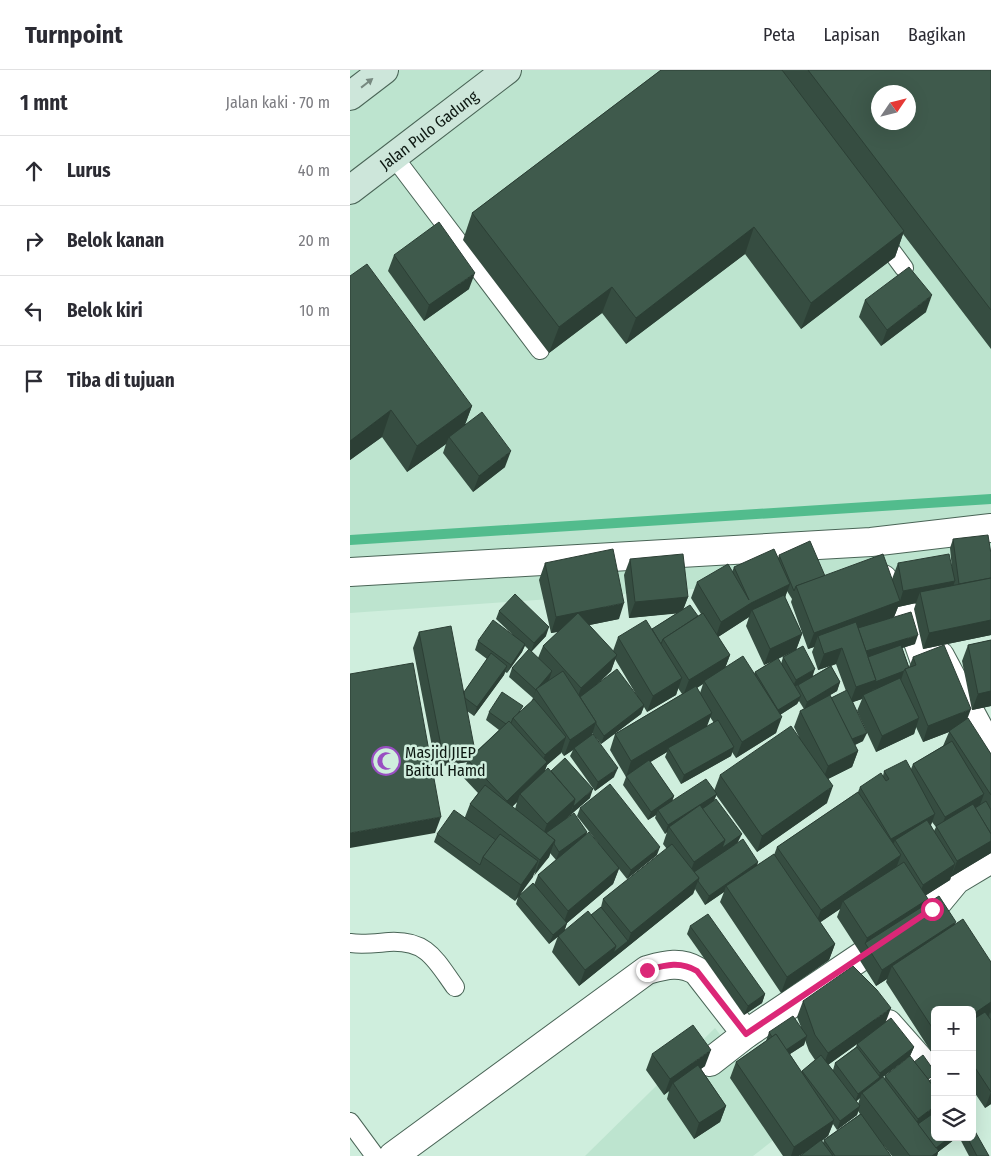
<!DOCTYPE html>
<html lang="id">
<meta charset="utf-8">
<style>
body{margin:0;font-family:"Fira Sans Condensed",sans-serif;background:#f2f2f3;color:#2b2b33}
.controls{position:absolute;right:15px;bottom:15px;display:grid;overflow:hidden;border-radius:8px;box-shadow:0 5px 20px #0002}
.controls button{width:45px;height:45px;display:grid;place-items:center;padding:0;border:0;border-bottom:1px solid #e1e1e2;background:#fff;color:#2b2b33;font:25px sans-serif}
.compass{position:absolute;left:521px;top:15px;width:45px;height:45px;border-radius:50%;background:#fff;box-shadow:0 5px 20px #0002;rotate:55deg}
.stop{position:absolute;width:15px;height:15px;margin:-11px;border:4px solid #db2777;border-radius:50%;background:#fff}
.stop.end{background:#db2777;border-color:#fff;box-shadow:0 1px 5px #0008}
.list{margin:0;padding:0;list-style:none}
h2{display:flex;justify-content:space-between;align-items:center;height:65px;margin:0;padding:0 20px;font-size:21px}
h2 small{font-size:16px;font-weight:400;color:#7c7c81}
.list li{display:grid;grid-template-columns:32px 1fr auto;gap:15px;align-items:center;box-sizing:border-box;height:70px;padding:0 20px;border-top:1px solid #e1e1e2}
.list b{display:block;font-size:19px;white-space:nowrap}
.list em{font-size:16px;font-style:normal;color:#7c7c81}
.icon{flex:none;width:28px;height:28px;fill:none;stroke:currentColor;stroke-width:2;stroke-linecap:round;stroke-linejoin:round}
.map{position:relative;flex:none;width:641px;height:1086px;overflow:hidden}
header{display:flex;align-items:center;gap:30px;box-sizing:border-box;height:70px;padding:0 25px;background:#fff;border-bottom:1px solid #e1e1e2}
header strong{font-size:24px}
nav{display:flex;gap:28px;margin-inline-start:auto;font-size:18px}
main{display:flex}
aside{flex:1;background:#fff}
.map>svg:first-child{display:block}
.built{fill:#bde4cf;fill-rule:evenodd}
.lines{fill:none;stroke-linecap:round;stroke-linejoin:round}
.stream{stroke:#52bc8d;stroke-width:10}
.lane-casing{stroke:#496456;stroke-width:20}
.street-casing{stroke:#496456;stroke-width:30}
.secondary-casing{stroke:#496456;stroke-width:30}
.lane{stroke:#fff;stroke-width:18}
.street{stroke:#fff;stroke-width:28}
.secondary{stroke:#cde6da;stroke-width:28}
.wall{fill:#364d41;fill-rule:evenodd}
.shaded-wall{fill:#2c3f35}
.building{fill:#3f5a4c;stroke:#2c3f35;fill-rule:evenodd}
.oneway{fill:#778980}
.route{stroke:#db2777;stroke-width:6}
.labels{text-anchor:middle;stroke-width:5;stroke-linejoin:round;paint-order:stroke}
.street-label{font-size:16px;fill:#0d1812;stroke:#cfeedd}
.poi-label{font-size:16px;fill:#0d1812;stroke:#cfeedd;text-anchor:start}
</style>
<header>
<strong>Turnpoint</strong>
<nav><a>Peta</a><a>Lapisan</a><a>Bagikan</a></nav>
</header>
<main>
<aside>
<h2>1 mnt<small>Jalan kaki · 70 m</small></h2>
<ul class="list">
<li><svg class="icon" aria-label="ahead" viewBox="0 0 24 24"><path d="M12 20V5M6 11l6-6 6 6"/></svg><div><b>Lurus</b></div><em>40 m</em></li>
<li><svg class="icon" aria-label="right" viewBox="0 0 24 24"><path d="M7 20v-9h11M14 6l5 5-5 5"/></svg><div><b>Belok kanan</b></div><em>20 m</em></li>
<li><svg class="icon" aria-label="left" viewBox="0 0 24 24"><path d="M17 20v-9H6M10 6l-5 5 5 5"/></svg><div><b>Belok kiri</b></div><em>10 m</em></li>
<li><svg class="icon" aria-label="arrive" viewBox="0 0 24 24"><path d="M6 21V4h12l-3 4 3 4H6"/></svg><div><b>Tiba di tujuan</b></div></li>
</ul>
</aside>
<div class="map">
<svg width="641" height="1086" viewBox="0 0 641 1086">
<rect width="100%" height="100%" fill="#cfeedd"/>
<g class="built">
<path d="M0 0H641V498L0 543ZM528 22H558V52H528Z"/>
<path d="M365 958 440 1057 403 1086H235Z"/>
</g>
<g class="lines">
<path class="stream" d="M0 470 641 429"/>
<defs>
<g id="lane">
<path d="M44 87 190 280"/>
<path d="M531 167 554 198"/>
<path d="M0 873C13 875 26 873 39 872 77 870 85 889 105 917"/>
<path d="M0 1052 25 1086"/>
</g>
<g id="street">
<path d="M0 502 521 472 641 458"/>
<path d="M533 509 547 547 559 546 574 589 590 586 641 681"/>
<path d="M538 954 585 1007"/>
<path d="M360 992 396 964 582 839 606 810 641 789"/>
<path d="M43 1086 297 900C316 895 330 891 347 901L396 964"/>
</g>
<g id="secondary">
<path d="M0 26 34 0"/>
<path id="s1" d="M0 120 157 0"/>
</g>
</defs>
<use href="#lane" class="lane-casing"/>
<use href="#street" class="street-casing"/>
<use href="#secondary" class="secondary-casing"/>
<use href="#lane" class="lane"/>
<use href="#street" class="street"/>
<use href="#secondary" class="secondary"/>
</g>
<g class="wall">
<path d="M311 0H641V279L553 164 545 187 451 259 395 184 276 274 252 243 199 283 113 170 122 143Z"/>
<path d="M44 185 119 219 74 251 38 201Z"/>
<path d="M0 206 122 336 115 354 155 397 123 422 93 383 96 374 57 402 32 367 0 390Z"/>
<path d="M515 230 576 242 531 276 509 247Z"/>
<path d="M603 469 641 484V565L573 579 564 539 566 533 548 537 544 547 535 550 565 574 552 578 559 597 563 587 617 649 641 684V783L601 807V806L600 810 576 825 577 834 605 854 641 892V1034L635 1038 622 1019V940H585V982L582 983 536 912 537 909 526 916 509 889 511 884 487 847 490 839 470 852 485 874 479 890 431 923 370 832 374 822 355 835 345 819 343 824 229 916 202 882 208 866 199 874 166 834 168 827 165 831 84 772 87 764 115 747 120 734 128 723 112 706 117 692 86 697 63 578 69 562 114 622 137 589 125 580 128 571 163 565 146 549 149 541 196 566 181 582 188 588 193 576 208 562 201 563 189 510 195 493 269 549 239 555 263 581 268 567 302 559 327 543 279 548 274 505 280 489 338 527 333 539 348 546 351 544 341 528 347 512 382 502 384 497 428 488 429 485 475 506 542 509 548 493 602 499 600 478ZM437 521 442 529 441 532 458 579 464 577 462 582 468 600 480 596 463 606 446 580 452 564 435 528ZM399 547 396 556 414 595 421 592 405 602 404 604 375 598 380 585 368 567ZM175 576 179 580 162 598 159 607 183 628 181 632 171 641 139 642 136 650 149 660 119 688 117 641 124 646 154 605 155 602 157 603 172 582ZM442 582 433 587 431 594 428 589ZM265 589 287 626 247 615 261 601ZM486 594 496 621 481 628 472 630 487 621 490 612 481 596ZM353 614 350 623 347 618ZM328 618 332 624 265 664 260 680 276 707 273 715 298 750 306 745 305 748 315 764 317 762 313 774 317 779 253 829 251 837 241 845 214 862 217 853 263 814 269 799 277 809 307 785 230 738 227 746 252 778 236 766 237 762 216 749 240 728 201 701 194 702 197 695 211 683V682L214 686 223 680 220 686 245 721 264 707 242 665V663L251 674 291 644 294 637 297 642 326 625ZM512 629 507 641 526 682 564 664 566 657 573 672 599 662 593 676 563 694 561 699 534 701 533 706 510 717 508 722 427 777 424 785 407 795 408 792 381 778 388 772 364 730 366 725 407 782 477 733 478 709 502 697 508 681 505 675 513 671 503 632ZM449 631 454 639 450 641 444 657 449 667 370 705 364 721 322 731 324 726 300 692 317 682 315 687 331 714 381 686 382 682 386 688 426 663 430 645 447 634ZM360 647 364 653 356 657ZM167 732 165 739 162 737ZM582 752 586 757 584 761 581 755ZM200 783 206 790 188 805 184 815 170 825 183 805 199 787Z"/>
<path d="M641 570V636L622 640 612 591 618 575Z"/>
<path d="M340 856 415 924 412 933 394 945 337 864Z"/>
<path d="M453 931 536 952 564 977 560 986 529 1010 534 1009 535 1006 564 992 585 1067 605 1069 588 1082 587 1086H542L530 1071 541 1086H450L457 1081 449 1086H433L380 1008 386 992 416 971 419 962 451 957 447 947ZM455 970 459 981 465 990 451 1002 440 984 454 975ZM507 974 506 977 485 993 483 1000 478 995ZM510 1028 508 1034 506 1032ZM508 1041 510 1044 474 1070 473 1073 472 1071 478 1066 483 1054 487 1060 507 1045Z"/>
<path d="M302 984 355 996 351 999 376 1036 370 1052 344 1069 317 1029 319 1021 314 1025 296 1000Z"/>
<path d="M609 1067H622L639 1086H619Z"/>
</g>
<g class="shaded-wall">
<path d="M404 157 395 184 276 274 286 248Z"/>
<path d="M554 161 545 187 451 259 461 233Z"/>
<path d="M125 203 119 219 74 251 79 235Z"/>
<path d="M262 217 252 243 199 283 209 257Z"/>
<path d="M582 225 576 242 531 276 537 260Z"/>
<path d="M122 336 112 363 99 367 96 374 57 402 67 376Z"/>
<path d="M41 340 32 367 0 390V371Z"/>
<path d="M161 381 155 397 123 422 129 406Z"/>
<path d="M605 511 599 527 570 522 566 533 548 537 544 547 508 561 468 566 464 577 458 579 464 563 550 531 553 521Z"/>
<path d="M440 514 434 530 402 540 399 547 365 569 371 552 401 533Z"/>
<path d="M338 527 332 543 279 548 285 532Z"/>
<path d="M274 533 269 549 201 563 206 547Z"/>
<path d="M641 550V565L573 579 579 563Z"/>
<path d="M199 557 196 566 181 582 184 573Z"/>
<path d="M452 564 446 580 414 595 420 579Z"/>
<path d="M568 565 565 574 517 589 514 582Z"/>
<path d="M175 574 172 582 157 603 161 595Z"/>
<path d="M492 578 486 594 468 600 474 584Z"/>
<path d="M267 585 261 601 228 631 227 629 231 618Z"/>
<path d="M380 585 374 601 354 611 353 614 333 626 339 610Z"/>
<path d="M157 596 154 605 124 646 127 637Z"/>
<path d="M465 599 462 608 442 618 446 610Z"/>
<path d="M202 601 199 610 188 622 186 619 183 628 186 620Z"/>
<path d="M554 601 551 610 522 620 520 626 513 625 512 629 500 633 506 617 526 610Z"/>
<path d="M332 608 326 625 297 642 303 626Z"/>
<path d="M490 612 487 621 454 640 457 632Z"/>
<path d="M641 621V636L622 640 628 624Z"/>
<path d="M451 626 447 634 425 648 428 640Z"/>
<path d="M294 635 291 644 251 674 254 666Z"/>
<path d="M621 639 615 655 599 661V662L573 672 578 656Z"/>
<path d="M362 643 356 659 318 678 317 682 276 707 281 691Z"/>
<path d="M432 647 426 663 386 688 392 672Z"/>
<path d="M569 648 564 664 526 682 532 666Z"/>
<path d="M246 652 241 668 224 678 223 680 214 686 220 670Z"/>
<path d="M517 663 513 671 496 679 499 670Z"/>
<path d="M216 667 211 683 197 695 192 709 170 724 167 732 151 747 157 731 189 700 195 685Z"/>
<path d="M124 676 117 692 86 697 92 681Z"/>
<path d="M384 677 381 686 331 714 334 705Z"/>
<path d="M508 681 502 697 472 712 478 696Z"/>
<path d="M268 698 264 707 245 721 248 712Z"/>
<path d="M483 716 477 733 407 782 412 766Z"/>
<path d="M243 719 240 728 220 745 223 737Z"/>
<path d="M367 724 363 733 319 757 317 762 315 764 318 755Z"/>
<path d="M634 724 628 740 590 761 595 747Z"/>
<path d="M324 726 321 734 308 740 306 745 298 750 301 742Z"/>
<path d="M225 729 220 745 191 770 197 754Z"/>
<path d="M585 744 579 760 545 770 541 782 535 785 541 769Z"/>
<path d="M91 747 85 763 0 778V763Z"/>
<path d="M237 762 234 771 206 790 209 782Z"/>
<path d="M392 764 388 772 338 809 344 792 375 770Z"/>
<path d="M205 770 199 787 184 806 190 790Z"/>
<path d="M641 771V783L601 807 607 791Z"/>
<path d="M310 777 307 785 277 809 281 800Z"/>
<path d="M551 785 545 801 493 831 490 839 465 856 471 840Z"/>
<path d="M188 791 183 807 165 831 171 815Z"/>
<path d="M408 792 405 801 376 816 374 822 355 835 359 826Z"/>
<path d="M605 794 600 810 567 831 573 815Z"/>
<path d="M269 798 263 814 217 853 214 862 199 874 203 865 212 857 218 841Z"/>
<path d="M349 808 343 824 229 916 235 900 266 876 278 871 281 863Z"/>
<path d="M578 829 572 845 515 874 517 868Z"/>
<path d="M606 852 600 868 542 896 537 909 526 916 532 900Z"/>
<path d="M485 874 479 890 431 923 437 907Z"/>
<path d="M415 924 412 933 394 945 398 936Z"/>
<path d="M641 932V944L640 942 638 947 622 957V945Z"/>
<path d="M541 938 535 954 472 999 478 983Z"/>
<path d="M457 966 454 975 429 991 433 982Z"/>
<path d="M564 977 560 986 512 1023 510 1028 505 1032 508 1024 528 1009 530 1003Z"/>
<path d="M361 980 355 996 325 1017 323 1013 319 1021 314 1025 320 1009Z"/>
<path d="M641 1022V1034L635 1038Z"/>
<path d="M376 1036 370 1052 344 1069 349 1053Z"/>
<path d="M510 1036 507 1045 487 1060 490 1051Z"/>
<path d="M585 1036V1048L565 1057 568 1049Z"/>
<path d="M484 1050 478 1066 449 1086H441L444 1077Z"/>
<path d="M600 1067H606L605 1069 588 1082 587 1086H581L583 1080Z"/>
</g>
<g class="building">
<path d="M311 0H432L554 161 461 233 404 157 286 248 262 217 209 257 122 143Z"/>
<path d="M458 0H641V240ZM528 22H558V52H528Z"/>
<path d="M89 152 125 203 79 235 44 185Z"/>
<path d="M17 194 122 336 67 376 41 340 0 371V206Z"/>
<path d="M559 197 582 225 537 260 515 230Z"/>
<path d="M132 342 161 381 129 406 99 367Z"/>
<path d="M638 465 641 484V508L609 514 603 469Z"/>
<path d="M460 471 475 506 446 516 444 521 429 485Z"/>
<path d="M263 479 274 533 206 547 195 493Z"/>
<path d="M424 479 440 514 401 533 371 552 347 512 378 494 399 530 384 497Z"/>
<path d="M333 484 338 527 285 532 280 489Z"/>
<path d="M533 484 550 531 464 563 446 516Z"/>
<path d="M599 484 605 511 553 521 548 493Z"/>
<path d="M641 508V550L579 563 570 522Z"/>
<path d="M165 524 199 557 184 573 149 541Z"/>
<path d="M434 525 452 564 420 579 402 540Z"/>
<path d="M340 535 348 546 313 569 311 574 302 559Z"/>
<path d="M561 542 568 565 516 581 508 558Z"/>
<path d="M228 543 267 585 231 618 193 576Z"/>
<path d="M353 543 380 585 339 610 313 569Z"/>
<path d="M143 550 175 574 161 595 128 571Z"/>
<path d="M296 550 332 608 303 626 268 567Z"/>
<path d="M506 552 526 610 506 617 492 578 474 584 468 566Z"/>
<path d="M101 556 124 676 92 681 69 562Z"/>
<path d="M641 570V621L628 624 618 575Z"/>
<path d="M551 575 559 598 555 599 554 601 525 612 526 610 518 587Z"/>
<path d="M594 575 621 639 578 656 555 599 566 595 563 587Z"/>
<path d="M453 576 465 599 446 610 433 587Z"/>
<path d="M179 579 202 601 186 620 162 598Z"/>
<path d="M141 583 157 596 127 637 115 628 114 622Z"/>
<path d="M393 586 432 647 392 672 354 611Z"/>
<path d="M428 588 451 626 428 640 405 602Z"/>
<path d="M63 593 91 747 0 763V604Z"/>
<path d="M481 596 490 612 457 632 448 615Z"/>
<path d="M267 599 294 635 254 666 246 654V652L230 627Z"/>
<path d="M213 601 246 652 220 670 186 619Z"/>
<path d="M550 608 569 648 532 666 513 625Z"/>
<path d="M346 616 362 643 281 691 265 664Z"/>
<path d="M497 620 517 663 502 669 481 628Z"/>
<path d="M152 622 173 636 167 645 163 648 161 653 159 651 156 654 139 642Z"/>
<path d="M480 625 508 681 478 696 450 641Z"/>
<path d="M184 629 216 667 195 685 163 648Z"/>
<path d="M618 648 641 684V725L599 661Z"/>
<path d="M368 650 384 677 334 705 318 678Z"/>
<path d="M159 651 197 692 157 731 118 690Z"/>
<path d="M441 656 483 716 412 766 370 705Z"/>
<path d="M243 664 268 698 248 712 224 678Z"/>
<path d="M602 671 634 724 595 747 563 694Z"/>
<path d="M215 688 243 719 223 737 225 729 201 701Z"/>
<path d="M299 690 324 726 301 742 276 706Z"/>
<path d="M556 690 585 744 541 769 510 717 531 703 536 711 539 709 534 701Z"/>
<path d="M198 698 225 729 197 754 170 724Z"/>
<path d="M356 709 367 724 318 755 308 740Z"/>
<path d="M260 714 310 777 281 800 230 738Z"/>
<path d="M135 715 205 770 190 790 120 734Z"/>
<path d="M508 722 551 785 471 840 427 777Z"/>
<path d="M366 729 392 764 372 778 375 770 352 739Z"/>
<path d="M636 731 641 740V764L625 738Z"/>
<path d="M623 734 641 764V771L607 791 586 756Z"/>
<path d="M350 735 375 770 344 792 319 757Z"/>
<path d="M104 740 146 770 133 787 130 795 87 764Z"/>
<path d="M224 743 237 762 209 782 204 774 205 770 196 763Z"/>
<path d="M577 750 605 794 573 815 545 770Z"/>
<path d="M239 762 269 798 218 841 188 805Z"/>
<path d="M150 764 188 791 171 815 133 787Z"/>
<path d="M393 769 408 792 359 826 348 811 349 808 344 802Z"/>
<path d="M322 774 349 808 281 863 253 829Z"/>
<path d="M424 784 485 874 437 907 376 816Z"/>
<path d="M554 792 578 829 517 868 493 831Z"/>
<path d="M183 813 217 853 203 865 169 826Z"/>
<path d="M589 826 606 852 532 900 515 873Z"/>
<path d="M251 837 278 871 263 883 266 876 241 845Z"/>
<path d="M238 841 266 876 235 900 208 866Z"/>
<path d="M358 844 415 924 398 936 340 856Z"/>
<path d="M613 849 641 892V932L622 945V940H585V962L542 896Z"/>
<path d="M503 896 527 920 541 938 478 983 465 965 453 931Z"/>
<path d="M635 942 641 950V1022L622 993V950Z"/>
<path d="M443 946 457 966 436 980 426 964 422 967 419 962Z"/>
<path d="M541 948 564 977 530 1003 507 974Z"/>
<path d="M343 955 361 980 320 1009 302 984Z"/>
<path d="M426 964 484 1050 444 1077 386 992Z"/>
<path d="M507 977 530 1007 508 1024 485 993Z"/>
<path d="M471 985 510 1036 490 1051 452 1001Z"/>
<path d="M573 985 585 1002V1005L578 1009 564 992Z"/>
<path d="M560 986 585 1018V1036L568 1049 535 1006Z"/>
<path d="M348 995 376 1036 349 1053 323 1013Z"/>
<path d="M533 1007 589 1081 582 1086H560L512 1023Z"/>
<path d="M585 1007V1018L579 1011Z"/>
<path d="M585 1042V1067H600L586 1078 568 1054Z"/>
<path d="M511 1044 541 1086H485L474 1070Z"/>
<path d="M622 1056 639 1086H627L617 1067H622Z"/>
<path d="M471 1070 483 1086H450Z"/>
</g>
<defs><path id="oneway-solid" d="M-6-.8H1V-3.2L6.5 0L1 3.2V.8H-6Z" transform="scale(1.25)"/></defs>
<use class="oneway" href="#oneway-solid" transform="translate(17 13) rotate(-38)"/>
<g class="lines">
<path class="route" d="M297 900C316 895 330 891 347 901L396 964 582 839"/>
</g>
<defs>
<symbol id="mosque-ring" viewBox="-11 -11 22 22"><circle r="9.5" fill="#cfeedd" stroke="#994fc2" stroke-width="1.5"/><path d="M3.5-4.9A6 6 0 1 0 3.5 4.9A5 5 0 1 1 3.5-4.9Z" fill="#994fc2"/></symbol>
</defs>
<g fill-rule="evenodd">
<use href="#mosque-ring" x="20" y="675" width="32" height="32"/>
</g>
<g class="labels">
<g class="street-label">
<text dy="6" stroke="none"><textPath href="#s1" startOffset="99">Jalan Pulo Gadung</textPath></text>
</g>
<g class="poi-label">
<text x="55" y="688">Masjid JIEP<tspan x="55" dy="18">Baitul Hamd</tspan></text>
</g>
</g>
</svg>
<div class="controls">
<button>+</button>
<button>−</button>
<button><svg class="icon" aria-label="layers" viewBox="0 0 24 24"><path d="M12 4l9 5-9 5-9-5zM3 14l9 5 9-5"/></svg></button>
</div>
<svg class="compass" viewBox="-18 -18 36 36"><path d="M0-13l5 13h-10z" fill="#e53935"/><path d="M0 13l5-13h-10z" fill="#7c7c81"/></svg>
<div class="stop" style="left:582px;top:839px"></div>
<div class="stop end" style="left:297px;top:900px"></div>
</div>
</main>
